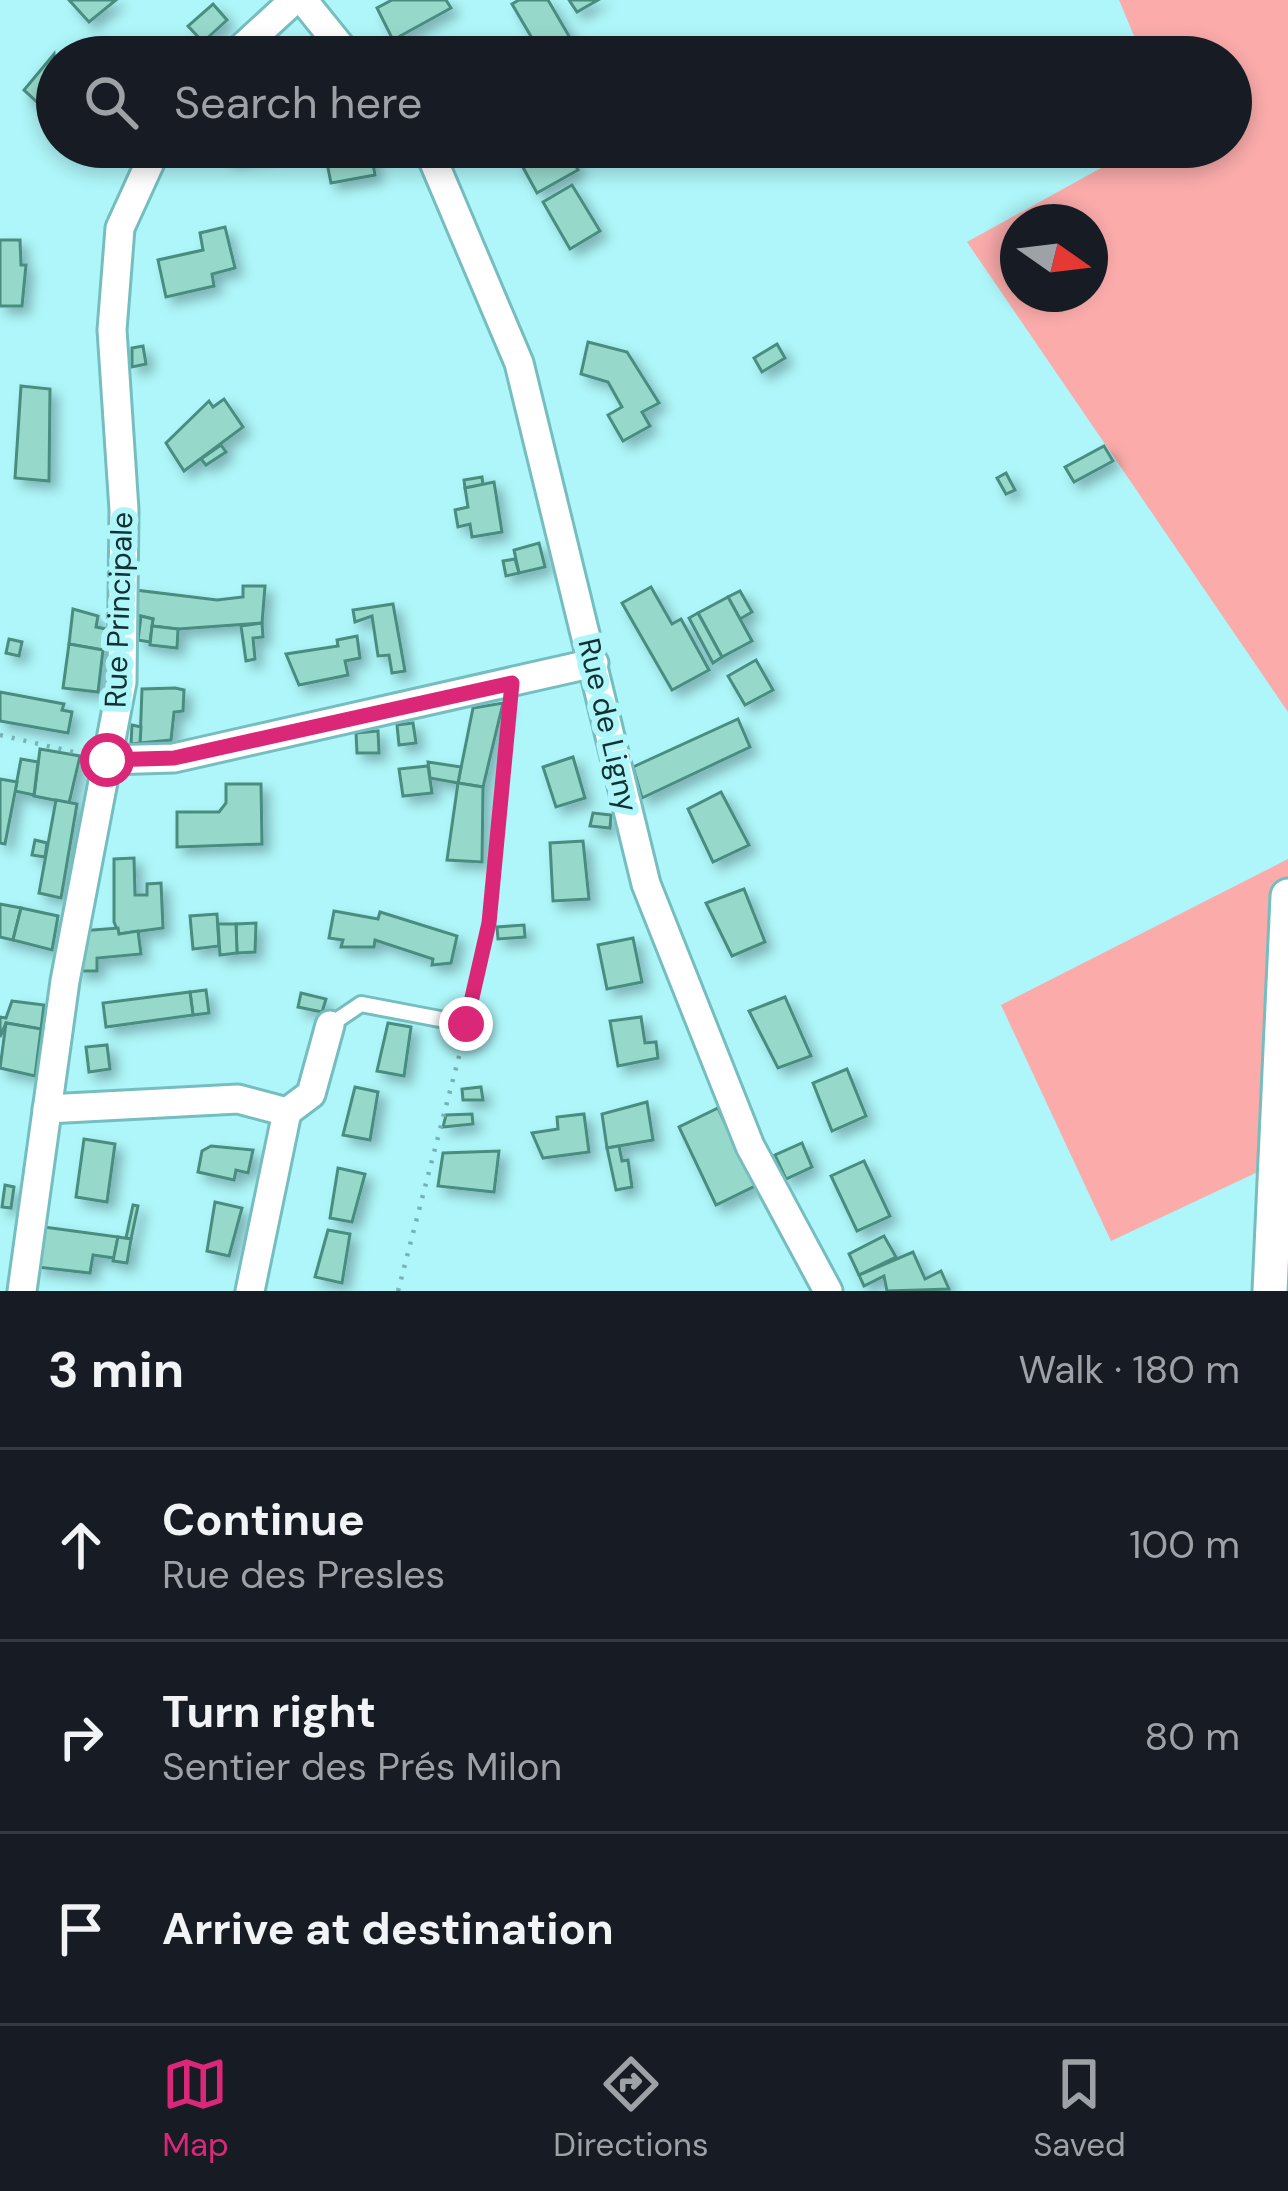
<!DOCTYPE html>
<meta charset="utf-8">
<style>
body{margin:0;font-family:"DM Sans",sans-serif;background:#242831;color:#f1f3f6}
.compass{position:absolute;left:1000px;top:204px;width:108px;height:108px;border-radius:50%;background:#171b24;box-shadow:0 6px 18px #0003;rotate:104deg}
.stop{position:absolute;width:36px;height:36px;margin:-27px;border:9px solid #db2777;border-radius:50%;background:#fff}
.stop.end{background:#db2777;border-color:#fff;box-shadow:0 3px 12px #0008}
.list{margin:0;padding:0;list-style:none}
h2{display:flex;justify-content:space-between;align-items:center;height:156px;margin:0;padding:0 48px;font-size:51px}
h2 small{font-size:39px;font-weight:400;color:#9ea1a6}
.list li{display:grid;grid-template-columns:78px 1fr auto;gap:36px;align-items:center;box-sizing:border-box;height:192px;padding:0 48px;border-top:3px solid #363941}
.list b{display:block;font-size:45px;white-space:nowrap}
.list p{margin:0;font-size:39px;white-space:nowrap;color:#9ea1a6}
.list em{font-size:39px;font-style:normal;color:#9ea1a6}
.icon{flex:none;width:66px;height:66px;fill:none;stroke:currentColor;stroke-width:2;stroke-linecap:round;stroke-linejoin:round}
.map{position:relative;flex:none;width:1288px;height:1291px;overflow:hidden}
.search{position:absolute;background:#171b24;box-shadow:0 6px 18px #0003;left:36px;right:36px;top:36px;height:132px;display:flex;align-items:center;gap:30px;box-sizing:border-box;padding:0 42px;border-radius:66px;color:#9ea1a6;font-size:45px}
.sheet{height:732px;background:#171b24}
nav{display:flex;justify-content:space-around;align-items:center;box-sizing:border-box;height:168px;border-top:3px solid #363941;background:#171b24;font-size:33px;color:#9ea1a6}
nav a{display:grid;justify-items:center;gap:6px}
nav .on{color:#db2777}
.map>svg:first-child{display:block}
.green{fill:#faabaa;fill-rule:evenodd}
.building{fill:#96d9cb;stroke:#4a8d80;stroke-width:3;filter:url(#shadow)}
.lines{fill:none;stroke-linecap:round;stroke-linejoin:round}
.service-casing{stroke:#76bdc0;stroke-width:20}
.minor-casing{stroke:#76bdc0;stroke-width:33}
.tertiary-casing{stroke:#76bdc0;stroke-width:39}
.path{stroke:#78b1b3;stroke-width:4.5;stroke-dasharray:3 9;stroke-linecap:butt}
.service{stroke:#fff;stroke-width:14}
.minor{stroke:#fff;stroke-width:27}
.tertiary{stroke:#fff;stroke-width:33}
.route{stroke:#db2777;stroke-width:15}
.labels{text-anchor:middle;stroke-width:12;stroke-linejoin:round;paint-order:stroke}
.street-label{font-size:30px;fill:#133132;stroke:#aef6f9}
</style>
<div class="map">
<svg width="1288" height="1291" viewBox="0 0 1288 1291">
<defs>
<filter id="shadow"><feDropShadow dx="7" dy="7" stdDeviation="6" flood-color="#0004"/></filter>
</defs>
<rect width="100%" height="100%" fill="#aef6f9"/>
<g class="green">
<path d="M1119 0H1288V712L967 242 1139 147H1231V57H1143ZM1018 222H1090V294H1018Z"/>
<path d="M1288 859V1291H1280L1283 1160 1111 1241 1001 1005Z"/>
</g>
<g class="building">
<path d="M69 0H116L89 22Z"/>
<path d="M392 0H446L451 8 393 40 377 8Z"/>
<path d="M519 0H548L573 43 550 57H527L539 50 512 4Z"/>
<path d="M569 0H598L577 12Z"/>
<path d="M213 4 227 20 203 42 188 26Z"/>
<path d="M469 41 478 57H436Z"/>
<path d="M54 54 57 101 48 112 24 90Z"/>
<path d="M225 147H274L275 149 228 159Z"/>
<path d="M370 147 375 175 331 183 324 148Z"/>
<path d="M544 147H566L578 170 537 193 519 160Z"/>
<path d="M572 185 600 231 570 249 543 202Z"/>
<path d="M225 227 235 268 212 274 214 286 166 297 158 260 203 250 200 233Z"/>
<path d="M0 240H20L21 265H26L22 306H0Z"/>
<path d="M588 342 627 352 659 403 642 412 650 426 623 441 608 415 622 407 608 382 581 374Z"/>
<path d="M777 344 785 358 762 372 754 358Z"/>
<path d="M143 346 146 364 132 367V348Z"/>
<path d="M21 386 50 389 49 481 15 478Z"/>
<path d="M224 399 243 427 184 471 166 443 209 401 213 407Z"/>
<path d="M221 445 226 452 206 465 201 459Z"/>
<path d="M1104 446 1113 461 1074 482 1065 467Z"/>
<path d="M1006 473 1015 490 1006 494 997 478Z"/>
<path d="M482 477 483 485 465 488 464 480Z"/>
<path d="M494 482 502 532 472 537 470 524 458 527 455 510 468 507 465 488Z"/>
<path d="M539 543 545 567 519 573 514 550Z"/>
<path d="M515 559 519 573 506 576 503 561Z"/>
<path d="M243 586H265L262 623 178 629 152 626 153 619 132 614 135 590 217 600 243 597Z"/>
<path d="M651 587 672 624 681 619 709 670 672 690 622 603Z"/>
<path d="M740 591 752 612 740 619 728 597Z"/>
<path d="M728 597 752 641 722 657 698 613Z"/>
<path d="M393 604 405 671 392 673 389 655 378 656 372 616 355 622 353 610Z"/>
<path d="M73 609 98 616 96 627 106 629 103 650 69 644Z"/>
<path d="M698 613 722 657 713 663 689 618Z"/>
<path d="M141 616 153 619 150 642 138 640Z"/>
<path d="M262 623 263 637 253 638 255 659 246 661 241 626Z"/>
<path d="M152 626 178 629 177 648 150 645Z"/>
<path d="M357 636 360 658 345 661 348 675 299 685 286 654 338 646 337 640Z"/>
<path d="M9 639 22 642 19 656 6 653Z"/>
<path d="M69 644 103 650 98 692 63 688Z"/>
<path d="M756 660 773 690 745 705 728 676Z"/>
<path d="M175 688 184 690 183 711 174 712 171 740 140 743 142 689Z"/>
<path d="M0 692 64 704 62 710 72 712 68 733 0 721Z"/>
<path d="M503 703 483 787 458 783 473 708Z"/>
<path d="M738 719 750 747 642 798 633 767Z"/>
<path d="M413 723 416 743 399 745 397 725Z"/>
<path d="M132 725 141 727 140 743 131 744Z"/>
<path d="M378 731 379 753H357L356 733Z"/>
<path d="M40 749 80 756 69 803 34 796Z"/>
<path d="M573 757 585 798 556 807 543 767Z"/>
<path d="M21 759 38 762 34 795 15 791Z"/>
<path d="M428 762 461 767 458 783 430 778Z"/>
<path d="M428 766 432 793 403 796 399 769Z"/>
<path d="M0 779 17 782 5 844 0 843Z"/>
<path d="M458 783 483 787 482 862 447 860Z"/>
<path d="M226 784H261L262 844 177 847V812H219L226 803Z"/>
<path d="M721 792 749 845 713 862 688 809Z"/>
<path d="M56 800 77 804 61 898 39 893Z"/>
<path d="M593 813 611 815 610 828 590 826Z"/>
<path d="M35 840 47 843 45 857 32 855Z"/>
<path d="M583 841 589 899 553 901 550 843Z"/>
<path d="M134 858 135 895H147V884L161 883 163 928 119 934 114 922V859Z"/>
<path d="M744 889 765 942 732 956 706 903Z"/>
<path d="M0 904 21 908 13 940 0 937Z"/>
<path d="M21 908 58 916 52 950 13 940Z"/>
<path d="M334 911 378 919 380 912 457 936 451 963 432 965 433 959 375 940 374 947H341L343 940 329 938Z"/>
<path d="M217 914 219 946 193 949 190 916Z"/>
<path d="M256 923 255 952 237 953 236 924Z"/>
<path d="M218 924H236L237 953 220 955Z"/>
<path d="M524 925 525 937 498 939 497 927Z"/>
<path d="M118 928 119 934 138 931 141 954 97 958V971H77L81 931Z"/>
<path d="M633 938 642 982 607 989 598 945Z"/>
<path d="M206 990 209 1013 193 1015 190 992Z"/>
<path d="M190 992 193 1015 106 1027 103 1003Z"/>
<path d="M301 993 326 999 322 1012 298 1007Z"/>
<path d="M785 997 811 1056 778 1068 749 1011Z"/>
<path d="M12 1001 44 1005 41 1029 6 1023 0 1037V1017L6 1018Z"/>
<path d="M641 1017 645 1043 656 1042 658 1058 618 1066 610 1021Z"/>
<path d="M6 1023 41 1029 35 1076 0 1068Z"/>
<path d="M388 1023 411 1027 404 1076 377 1071Z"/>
<path d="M107 1045 110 1069 89 1072 86 1047Z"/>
<path d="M847 1069 866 1116 832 1131 813 1083Z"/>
<path d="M355 1087 378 1092 370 1140 343 1135Z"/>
<path d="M481 1087 483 1100H463L462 1089Z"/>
<path d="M647 1102 653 1140 607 1148 602 1114Z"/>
<path d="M718 1108 755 1186 716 1205 679 1127Z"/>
<path d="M472 1114 473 1124 443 1127 446 1115Z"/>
<path d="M584 1114 589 1152 543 1158 532 1133 558 1129 557 1117Z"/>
<path d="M84 1139 115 1144 107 1202 76 1197Z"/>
<path d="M802 1143 812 1167 786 1179 775 1155Z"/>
<path d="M211 1146 253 1150 248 1173 236 1170 234 1180 198 1172 202 1151Z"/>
<path d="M619 1146 622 1161 628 1160 632 1187 616 1190 607 1148Z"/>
<path d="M499 1151 494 1192 438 1186 443 1153Z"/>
<path d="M864 1161 890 1216 857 1231 831 1176Z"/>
<path d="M338 1168 365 1174 352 1222 330 1218Z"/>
<path d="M5 1185 14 1187 11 1208 2 1207Z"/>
<path d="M215 1202 242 1208 229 1256 207 1251Z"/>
<path d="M133 1205 138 1206 131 1239 126 1238Z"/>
<path d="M44 1227 118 1237 114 1258 93 1255 90 1273 37 1267Z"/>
<path d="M328 1230 350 1234 342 1283 315 1277Z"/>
<path d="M884 1236 896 1257 859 1275 849 1254Z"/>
<path d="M118 1237 131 1239 127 1263 113 1261Z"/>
<path d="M913 1252 925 1279 941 1271 949 1289 887 1291 884 1276 864 1286 859 1275Z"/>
</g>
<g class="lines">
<defs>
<path id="service" d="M330 1025 361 1004 466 1024"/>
<g id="minor">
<path d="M303 0 349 57"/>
<path d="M232 57 294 0"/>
<path d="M422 147 433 160 519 363 646 884 750 1146 828 1291"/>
<path d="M107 760 174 758 594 663"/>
<path d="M47 1109 238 1099 287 1112 250 1291"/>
<path d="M287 1112 311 1094 330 1025"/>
<path d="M22 1291 65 981 122 682 124 510 112 330 120 228 157 147"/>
</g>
<path id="tertiary" d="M1270 1291 1288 896"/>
</defs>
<use href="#service" class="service-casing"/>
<use href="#minor" class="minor-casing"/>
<use href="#tertiary" class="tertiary-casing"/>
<g class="path">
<path d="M0 735 82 754"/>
<path d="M470 1006 489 923 509 709"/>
<path d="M398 1291 463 1041"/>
</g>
<use href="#service" class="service"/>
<use href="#minor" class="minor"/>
<use href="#tertiary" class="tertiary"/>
</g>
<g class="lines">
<path class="route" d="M107 760 174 758 512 683 489 923 466 1024"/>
</g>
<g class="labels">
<g class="street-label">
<text transform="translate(119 610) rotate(-88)" y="10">Rue Principale</text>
<text transform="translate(608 725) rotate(77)" y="10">Rue de Ligny</text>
</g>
</g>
</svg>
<svg class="compass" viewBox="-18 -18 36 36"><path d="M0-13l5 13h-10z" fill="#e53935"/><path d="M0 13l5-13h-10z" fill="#9ea1a6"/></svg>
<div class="stop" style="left:107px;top:760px"></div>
<div class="stop end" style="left:466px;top:1024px"></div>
<div class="search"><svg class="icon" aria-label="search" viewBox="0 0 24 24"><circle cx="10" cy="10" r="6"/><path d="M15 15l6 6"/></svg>Search here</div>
</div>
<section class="sheet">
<h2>3 min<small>Walk · 180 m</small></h2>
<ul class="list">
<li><svg class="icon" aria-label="ahead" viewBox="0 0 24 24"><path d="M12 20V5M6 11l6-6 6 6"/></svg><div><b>Continue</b><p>Rue des Presles</p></div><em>100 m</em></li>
<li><svg class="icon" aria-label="right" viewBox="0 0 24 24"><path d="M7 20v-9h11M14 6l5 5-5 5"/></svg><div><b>Turn right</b><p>Sentier des Prés Milon</p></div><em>80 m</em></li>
<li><svg class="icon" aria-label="arrive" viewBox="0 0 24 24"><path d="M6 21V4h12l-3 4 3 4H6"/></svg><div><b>Arrive at destination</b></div></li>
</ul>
</section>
<nav>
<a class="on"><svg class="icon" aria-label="map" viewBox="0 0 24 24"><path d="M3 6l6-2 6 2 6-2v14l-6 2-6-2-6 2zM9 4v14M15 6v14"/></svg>Map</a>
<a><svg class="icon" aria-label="directions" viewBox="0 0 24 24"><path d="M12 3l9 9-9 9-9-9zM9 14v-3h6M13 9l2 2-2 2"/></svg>Directions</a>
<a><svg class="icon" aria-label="saved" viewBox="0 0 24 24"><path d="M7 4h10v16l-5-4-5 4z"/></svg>Saved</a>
</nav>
